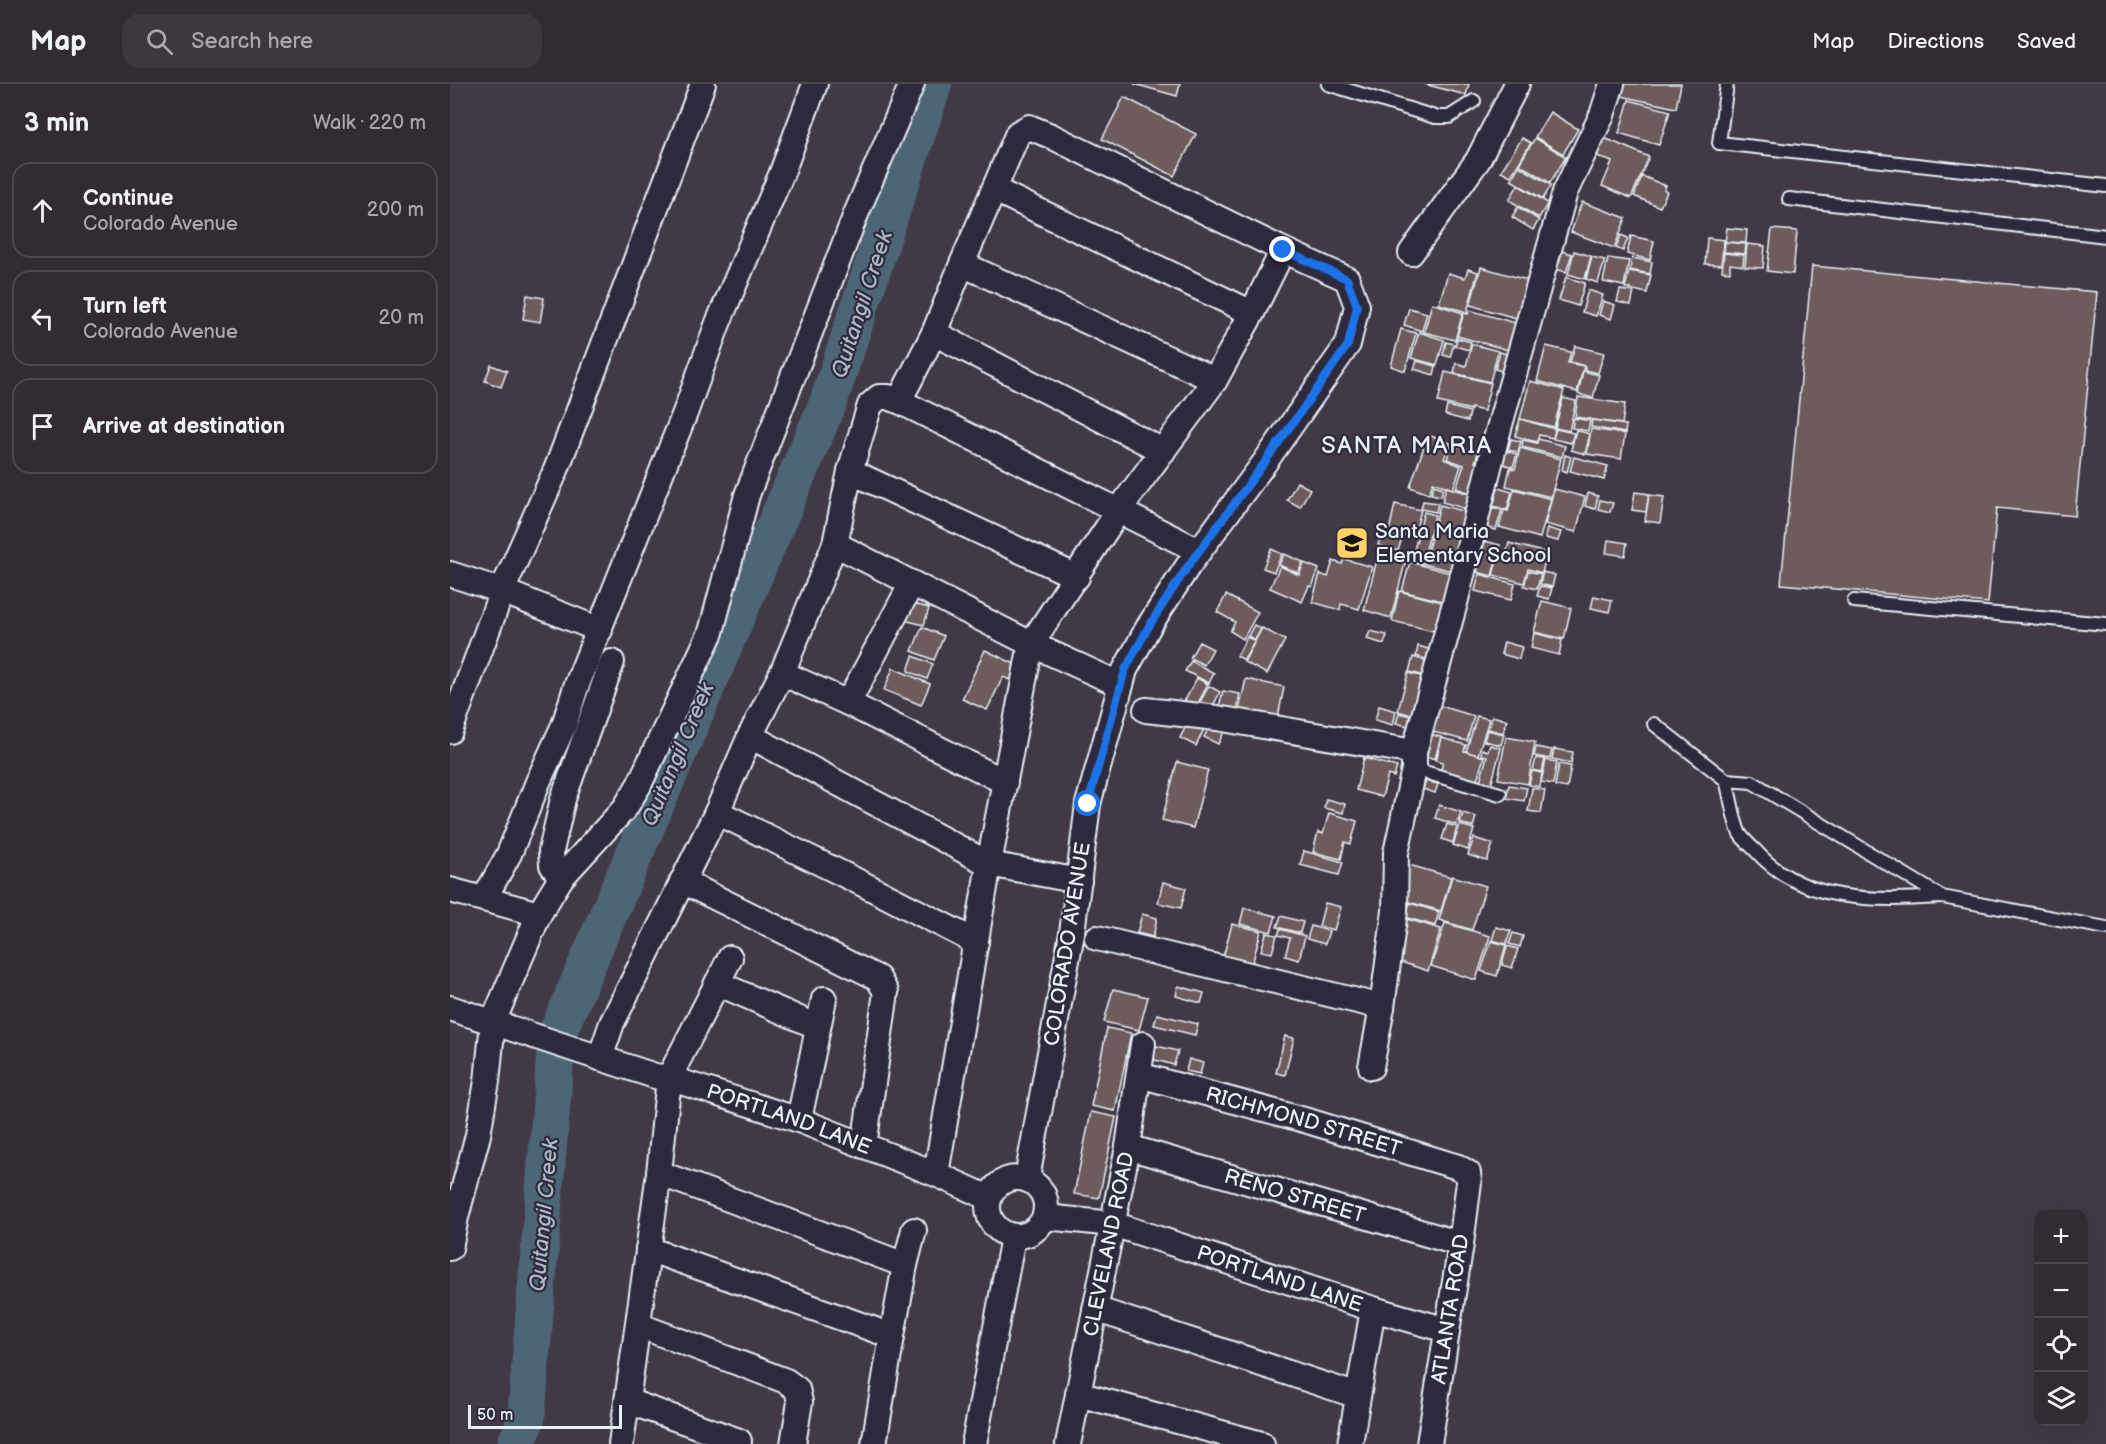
<!DOCTYPE html>
<meta charset="utf-8">
<style>
body{margin:0;font-family:"Balsamiq Sans",sans-serif;background:#3d3740;color:#f1f3f6}
.controls{position:absolute;right:18px;bottom:18px;display:grid;overflow:hidden;border-radius:12px;box-shadow:0 6px 24px #0002}
.controls button{width:54px;height:54px;display:grid;place-items:center;padding:0;border:0;border-bottom:2px solid #4d474f;background:#322b34;color:#f1f3f6;font:30px sans-serif}
.scale{position:absolute;left:18px;bottom:15px;width:154px;box-sizing:border-box;padding-left:6px;border:3px solid #e8f1f8;border-top:0;font-size:16px;line-height:21px;white-space:nowrap;color:#e8f1f8;-webkit-text-stroke:4px #2f2a3d;paint-order:stroke}
.stop{position:absolute;width:18px;height:18px;margin:-14px;border:4px solid #1a73e8;border-radius:50%;background:#fff}
.stop.end{background:#1a73e8;border-color:#fff;box-shadow:0 2px 6px #0008}
.list{margin:0;padding:0;list-style:none}
h2{display:flex;justify-content:space-between;align-items:center;height:78px;margin:0;padding:0 24px;font-size:26px}
h2 small{font-size:20px;font-weight:400;color:#a8a7ac}
.list li{display:grid;grid-template-columns:39px 1fr auto;gap:18px;align-items:center;box-sizing:border-box;height:96px;margin:0 12px 12px;padding:0 12px;border:2px solid #4d474f;border-radius:18px}
.list b{display:block;font-size:22px;white-space:nowrap}
.list p{margin:0;font-size:20px;white-space:nowrap;color:#a8a7ac}
.list em{font-size:20px;font-style:normal;color:#a8a7ac}
.icon{flex:none;width:33px;height:33px;fill:none;stroke:currentColor;stroke-width:2;stroke-linecap:round;stroke-linejoin:round}
.map{position:relative;flex:none;width:1656px;height:1360px;overflow:hidden}
header{display:flex;align-items:center;gap:36px;box-sizing:border-box;height:84px;padding:0 30px;background:#322b34;border-bottom:2px solid #4d474f}
header strong{font-size:28px}
nav{display:flex;gap:33px;margin-inline-start:auto;font-size:21px}
.search{width:420px;height:54px;background:#3d3740;display:flex;align-items:center;gap:15px;box-sizing:border-box;padding:0 21px;border-radius:18px;color:#a8a7ac;font-size:22px}
main{display:flex}
aside{flex:1;background:#322b34}
.map>svg:first-child{display:block}
.lines{fill:none;stroke-linecap:round;stroke-linejoin:round}
.river{stroke:#4d6677;stroke-width:38}
.building{fill:#6e5c5b;stroke:#e8f1f8;stroke-width:1.5}
.lane-casing{stroke:#e8f1f8;stroke-width:16}
.street-casing{stroke:#e8f1f8;stroke-width:28}
.lane{stroke:#2f2a3d;stroke-width:12}
.street{stroke:#2f2a3d;stroke-width:24}
.route{stroke:#1a73e8;stroke-width:8}
.labels{text-anchor:middle;stroke-width:4.5;stroke-linejoin:round;paint-order:stroke}
.poi-label{font-size:21px;fill:#e8f1f8;stroke:#2f2a3d;text-anchor:start}
.street-label{font-size:21px;fill:#e8f1f8;stroke:#2f2a3d}
.water-label{font-size:22px;font-style:italic;fill:#aab9c4;stroke:#2f2a3d}
.quarter-label{font-size:24px;letter-spacing:1.5px;fill:#e8f1f8;stroke:#2f2a3d}
</style>
<header>
<strong>Map</strong>
<div class="search"><svg class="icon" aria-label="search" viewBox="0 0 24 24"><circle cx="10" cy="10" r="6"/><path d="M15 15l6 6"/></svg>Search here</div>
<nav><a>Map</a><a>Directions</a><a>Saved</a></nav>
</header>
<main>
<aside>
<h2>3 min<small>Walk · 220 m</small></h2>
<ul class="list">
<li><svg class="icon" aria-label="ahead" viewBox="0 0 24 24"><path d="M12 20V5M6 11l6-6 6 6"/></svg><div><b>Continue</b><p>Colorado Avenue</p></div><em>200 m</em></li>
<li><svg class="icon" aria-label="left" viewBox="0 0 24 24"><path d="M17 20v-9H6M10 6l-5 5 5 5"/></svg><div><b>Turn left</b><p>Colorado Avenue</p></div><em>20 m</em></li>
<li><svg class="icon" aria-label="arrive" viewBox="0 0 24 24"><path d="M6 21V4h12l-3 4 3 4H6"/></svg><div><b>Arrive at destination</b></div></li>
</ul>
</aside>
<div class="map">
<svg width="1656" height="1360" viewBox="0 0 1656 1360">
<rect width="100%" height="100%" fill="#423946"/>
<filter id="ink" filterUnits="userSpaceOnUse"><feTurbulence type="fractalNoise" baseFrequency=".0167" numOctaves="2"/><feDisplacementMap in="SourceGraphic" scale="12" xChannelSelector="R" yChannelSelector="G"/><feConvolveMatrix kernelMatrix="1 2 1 2 8 2 1 2 1" color-interpolation-filters="sRGB"/></filter>
<g filter="url(#ink)">
<g class="lines">
<path class="river" d="M66 1360 76 1336 107 950 378 319 483 0"/>
</g>
<g class="building">
<path d="M684 0H730L727 12Z"/>
<path d="M974 0H1019L1016 11Z"/>
<path d="M1174 0H1231L1226 24 1171 12Z"/>
<path d="M674 13 746 50 724 92 652 55Z"/>
<path d="M1179 16 1220 27 1209 61 1169 49Z"/>
<path d="M1100 28 1128 45 1113 70 1085 53Z"/>
<path d="M1152 53 1199 73 1181 114 1152 102 1162 78 1145 71Z"/>
<path d="M1072 54 1081 59 1061 92 1051 87Z"/>
<path d="M1085 54 1116 73 1100 99 1069 80Z"/>
<path d="M1069 82 1101 101 1093 115 1061 96Z"/>
<path d="M1192 92 1216 102 1214 106 1217 108 1210 123 1184 112Z"/>
<path d="M1068 101 1098 119 1089 134 1059 116Z"/>
<path d="M1132 118 1176 134 1164 164 1121 148Z"/>
<path d="M1068 123 1089 136 1083 146 1062 133Z"/>
<path d="M1277 144 1297 146 1296 159 1275 158Z"/>
<path d="M1322 145 1347 147 1343 190 1317 187Z"/>
<path d="M1171 151 1178 154 1173 167 1166 164Z"/>
<path d="M1181 152 1204 157 1200 176 1177 170Z"/>
<path d="M1257 154 1274 156 1271 181 1255 180Z"/>
<path d="M1275 158 1296 160 1295 170 1274 168Z"/>
<path d="M1297 160 1315 162 1313 184 1295 183Z"/>
<path d="M1108 166 1122 170 1116 188 1103 184Z"/>
<path d="M1124 167 1141 172 1135 195 1118 190Z"/>
<path d="M1274 169 1294 171 1293 182 1280 180V188L1272 187Z"/>
<path d="M1142 173 1155 176 1148 199 1136 195Z"/>
<path d="M1158 174 1179 177 1174 202 1153 198Z"/>
<path d="M1182 174 1202 178 1200 190 1180 186Z"/>
<path d="M1362 182 1647 208 1625 432 1547 424 1538 519 1331 500Z"/>
<path d="M1031 183 1077 196 1070 221 1077 223 1073 236 1020 221Z"/>
<path d="M1018 185 1028 188 1017 228 989 220 998 189 1015 194Z"/>
<path d="M1179 187 1201 191 1197 209 1175 204Z"/>
<path d="M1116 193 1135 199 1128 222 1109 216Z"/>
<path d="M1138 206 1153 211 1146 232 1132 228Z"/>
<path d="M1170 206 1184 208 1181 221 1167 218Z"/>
<path d="M77 211 94 214 90 238 73 235Z"/>
<path d="M1153 217 1165 221 1161 235 1149 231Z"/>
<path d="M982 219 1013 229 1005 256 974 248Z"/>
<path d="M959 224 977 229 972 247 954 241Z"/>
<path d="M1019 226 1069 240 1062 267 1007 252 1014 229 1018 230Z"/>
<path d="M951 245 966 249 955 287 941 282Z"/>
<path d="M969 248 994 256 987 281 961 274Z"/>
<path d="M1007 254 1021 258 1019 266 1005 262Z"/>
<path d="M996 258 1004 260 1000 273 993 271Z"/>
<path d="M1022 260 1048 267 1040 298 1004 289 1006 279 1016 282Z"/>
<path d="M1096 262 1121 268 1118 279 1134 282 1127 308 1087 297Z"/>
<path d="M1125 262 1154 269 1148 289 1135 286V282L1120 278Z"/>
<path d="M1050 268 1060 271 1055 288 1045 285Z"/>
<path d="M967 277 986 282 984 291 964 285Z"/>
<path d="M41 281 57 287 51 303 35 297Z"/>
<path d="M1133 287 1149 291 1143 314 1128 310Z"/>
<path d="M995 288 1041 299 1034 327 1021 324V326L988 318Z"/>
<path d="M1080 297 1114 306 1104 343 1070 335Z"/>
<path d="M1128 313 1175 320 1172 340 1125 333Z"/>
<path d="M1113 314 1126 317 1119 347 1105 344Z"/>
<path d="M997 322 1020 328 1018 337 995 331Z"/>
<path d="M1124 334 1140 337 1138 347 1122 344Z"/>
<path d="M1070 335 1105 345 1103 354 1089 351 1087 358 1065 352Z"/>
<path d="M1142 336 1176 341 1175 349 1141 343Z"/>
<path d="M1106 345 1124 349 1121 359 1103 355Z"/>
<path d="M1141 345 1175 350 1171 375 1137 370Z"/>
<path d="M1126 346 1140 350 1135 370 1121 366Z"/>
<path d="M978 351 1000 359 994 375 1011 382 1003 405 983 398 979 410 960 403Z"/>
<path d="M1061 355 1071 357 1068 368 1058 366Z"/>
<path d="M1088 355 1115 362 1112 373 1072 363 1073 356 1087 359Z"/>
<path d="M1002 360 1028 369 1025 378 1031 381 1021 409 1006 404 1014 381 997 375Z"/>
<path d="M1070 364 1111 375 1101 413 1056 402 1060 384 1065 385Z"/>
<path d="M1056 367 1067 370 1063 383 1053 380Z"/>
<path d="M1115 371 1121 373 1117 388 1112 386Z"/>
<path d="M1124 373 1158 382 1154 396 1120 387Z"/>
<path d="M847 398 860 405 850 423 837 416Z"/>
<path d="M984 401 993 404 991 412 981 410Z"/>
<path d="M996 403 1021 410 1017 425 992 418Z"/>
<path d="M1048 404 1062 408 1057 426 1043 422Z"/>
<path d="M1064 405 1101 415 1090 454 1049 443 1054 426 1058 427Z"/>
<path d="M1104 405 1135 413 1126 448 1095 440Z"/>
<path d="M1185 408 1199 410 1196 428 1182 426Z"/>
<path d="M1138 409 1148 412 1145 425 1135 422Z"/>
<path d="M1199 411 1214 413 1210 439 1195 437Z"/>
<path d="M1150 416 1163 419 1160 428 1148 425Z"/>
<path d="M973 417 988 419 986 428 971 425Z"/>
<path d="M945 420 971 426 964 453 939 447Z"/>
<path d="M990 421 1017 428 1002 487 974 480Z"/>
<path d="M1041 423 1052 426 1046 446 1035 443Z"/>
<path d="M974 428 985 431 972 480 961 477Z"/>
<path d="M1097 444 1111 448 1108 457 1095 454Z"/>
<path d="M932 448 952 454 948 467 928 461Z"/>
<path d="M1158 456 1177 459 1175 472 1156 469Z"/>
<path d="M1035 457 1050 461 1042 492 1027 488Z"/>
<path d="M1059 459 1097 469 1092 489 1078 485 1074 499 1043 491 1049 468 1056 470Z"/>
<path d="M821 465 832 470 824 488 813 484Z"/>
<path d="M834 470 853 478 848 489 829 481Z"/>
<path d="M928 472 955 479 941 534 914 526Z"/>
<path d="M894 475 922 483 909 525 891 520 890 526 862 518 870 490 878 493 883 477 892 480Z"/>
<path d="M960 478 1000 489 992 517 952 507Z"/>
<path d="M854 479 869 485 862 503 859 502 852 518 820 504 830 482 849 491Z"/>
<path d="M1078 487 1091 490 1087 505 1074 502Z"/>
<path d="M1093 488 1105 491 1102 503 1090 500Z"/>
<path d="M1029 490 1065 500 1061 516 1025 507Z"/>
<path d="M1090 502 1102 504 1099 515 1087 512Z"/>
<path d="M949 507 992 518 984 547 942 537Z"/>
<path d="M776 511 808 528 793 555 780 547 785 538 767 528Z"/>
<path d="M1144 512 1162 516 1159 528 1141 524Z"/>
<path d="M1092 517 1121 524 1114 555 1084 548Z"/>
<path d="M459 519 479 524 474 541 454 536Z"/>
<path d="M804 541 811 545 805 556 798 552Z"/>
<path d="M472 543 494 552 484 576 462 567Z"/>
<path d="M812 544 835 556 817 590 794 578Z"/>
<path d="M920 547 937 551 934 560 917 555Z"/>
<path d="M1084 549 1112 556 1109 571 1081 564Z"/>
<path d="M797 553 805 557 794 576 787 572Z"/>
<path d="M749 558 763 565 754 581 740 574Z"/>
<path d="M1054 558 1072 563 1069 575 1051 570Z"/>
<path d="M968 562 982 566 979 576 966 572Z"/>
<path d="M535 566 569 582 562 597 553 593 537 626 512 615Z"/>
<path d="M463 572 483 580 477 595 458 587Z"/>
<path d="M963 573 980 578 976 592 959 588Z"/>
<path d="M741 577 764 589 759 599 735 587Z"/>
<path d="M443 584 480 600 471 621 434 606Z"/>
<path d="M958 589 975 593 965 632 948 627Z"/>
<path d="M747 594 758 600 744 627 733 620Z"/>
<path d="M796 595 834 603 827 638 788 630Z"/>
<path d="M759 602 770 608 758 632 746 625Z"/>
<path d="M773 607 790 610 787 626 769 622Z"/>
<path d="M987 621 1024 632 1017 657 980 647Z"/>
<path d="M929 622 946 627 943 641 925 636Z"/>
<path d="M949 629 964 633 961 643 946 639Z"/>
<path d="M1027 632 1039 635 1028 671 1016 668Z"/>
<path d="M1042 632 1057 636 1053 649 1038 645Z"/>
<path d="M764 635 777 642 768 660 754 653Z"/>
<path d="M739 636 754 645 746 662 730 654Z"/>
<path d="M1037 646 1054 650 1051 661 1034 657Z"/>
<path d="M979 650 991 653 985 675 973 671Z"/>
<path d="M1056 653 1085 658 1078 700 1048 695Z"/>
<path d="M992 654 1016 661 1014 667 1034 673 1026 699 990 689 993 678 986 676Z"/>
<path d="M1040 661 1051 664 1040 705 1029 701 1037 672 1031 671 1032 665 1038 667Z"/>
<path d="M1086 663 1102 666 1100 675 1084 672Z"/>
<path d="M1104 665 1123 668 1121 679 1102 675Z"/>
<path d="M914 674 947 683 944 693 938 691 932 713 906 706Z"/>
<path d="M1086 674 1095 675 1092 688 1083 686Z"/>
<path d="M1096 676 1107 678 1103 700 1091 698Z"/>
<path d="M727 678 758 686 743 744 712 736Z"/>
<path d="M1109 680 1121 682 1117 704 1105 702Z"/>
<path d="M1082 687 1092 689 1090 703 1079 701Z"/>
<path d="M976 697 988 700 985 709 973 705Z"/>
<path d="M1059 701 1077 704 1074 717 1056 714Z"/>
<path d="M1082 704 1095 706 1091 729 1078 727Z"/>
<path d="M876 715 895 720 893 729 874 724Z"/>
<path d="M989 721 1011 728 1007 741 985 734Z"/>
<path d="M879 729 907 737 901 760 895 758 891 775 863 768 868 748 873 750Z"/>
<path d="M1013 729 1026 733 1023 743 1010 739Z"/>
<path d="M997 740 1007 743 1003 759 992 755Z"/>
<path d="M1010 741 1024 745 1018 766 1003 761Z"/>
<path d="M1024 754 1043 760 1037 777 1018 771Z"/>
<path d="M854 767 893 778 889 791 850 781Z"/>
<path d="M959 781 1001 793 991 827 948 815Z"/>
<path d="M1002 792 1036 802 1022 846 989 836Z"/>
<path d="M713 798 736 804 731 824 708 819Z"/>
<path d="M875 819 891 823 884 846 869 842Z"/>
<path d="M960 819 989 828 985 842 955 833Z"/>
<path d="M794 824 826 832 821 848 790 840Z"/>
<path d="M692 830 707 834 703 853 687 849Z"/>
<path d="M831 832 853 838 850 849 827 843Z"/>
<path d="M957 835 991 845 978 887 945 876Z"/>
<path d="M995 839 1040 852 1026 896 981 882Z"/>
<path d="M782 840 811 847 801 884 772 877Z"/>
<path d="M861 842 879 847 875 860 857 855Z"/>
<path d="M1046 843 1061 847 1056 860 1042 856Z"/>
<path d="M830 845 855 852 849 876 835 872 840 854 828 851Z"/>
<path d="M816 849 827 851 822 869 811 867Z"/>
<path d="M1063 849 1073 852 1070 863 1059 860Z"/>
<path d="M1041 857 1056 861 1047 892 1031 887Z"/>
<path d="M1057 862 1068 865 1062 884 1052 881Z"/>
<path d="M728 902 754 909 751 919 726 912Z"/>
<path d="M663 905 698 913 689 946 654 938Z"/>
<path d="M707 930 748 940 745 951 704 941Z"/>
<path d="M657 944 681 949 665 1027 641 1022Z"/>
<path d="M835 952 844 954 835 991 826 989Z"/>
<path d="M702 961 728 967 724 981 698 974Z"/>
<path d="M739 975 753 979 750 990 736 987Z"/>
<path d="M641 1028 666 1033 649 1114 624 1110Z"/>
</g>
<g class="lines">
<defs>
<g id="lane">
<path d="M878 0 985 33H999L1024 17"/>
<path d="M1277 0 1269 59 1656 102"/>
<path d="M1339 115 1656 152"/>
<path d="M1404 517 1656 540"/>
<path d="M1204 640 1276 696 1302 698 1492 813 1656 844"/>
<path d="M964 685 1050 710"/>
<path d="M1276 696C1280 709 1284 739 1290 750 1294 756 1301 762 1306 767 1353 820 1426 817 1492 813"/>
</g>
<g id="street">
<path d="M545 106 802 229"/>
<path d="M961 169 1028 76 1067 0"/>
<path d="M512 180 765 296"/>
<path d="M484 249 713 367"/>
<path d="M449 317 484 249 512 180 568 49 579 43 601 52 833 166 897 195 907 222 898 260 815 378 738 482 699 542 675 586 638 720 622 849 577 1094"/>
<path d="M400 387 627 493"/>
<path d="M385 460 581 560 671 601"/>
<path d="M0 490 52 507 150 546"/>
<path d="M332 589 398 619 555 698"/>
<path d="M398 619 462 499"/>
<path d="M696 626 767 634 964 668"/>
<path d="M0 647 52 507 106 386 253 0"/>
<path d="M300 652 539 780 629 797"/>
<path d="M267 728 421 804 526 858"/>
<path d="M111 794 102 781 101 767 113 715 162 578"/>
<path d="M232 797 428 894 436 908 414 1062"/>
<path d="M0 806 89 830"/>
<path d="M34 815 59 770 88 698 114 641 126 603 235 329 268 239 331 91 365 0"/>
<path d="M647 854 932 923"/>
<path d="M267 899 368 943"/>
<path id="s1" d="M0 924 135 969 205 992 219 994 349 1036 486 1090 539 1114"/>
<path d="M150 974 162 939 267 728 300 652 332 589 385 460 400 387 420 321 429 313H438L449 317 749 467"/>
<path d="M921 983 932 923 945 827 946 769 964 685V668L1005 519 1046 355 1115 108 1152 31 1162 0"/>
<path id="s2" d="M689 991 858 1037 1008 1083 1018 1089 1019 1098 1011 1160 979 1360"/>
<path d="M349 1036 374 915"/>
<path id="s3" d="M678 1063 1011 1160"/>
<path d="M209 1089 455 1181 442 1252"/>
<path d="M486 1090 539 780 581 560 669 426 765 296 802 229 833 166"/>
<circle cx="567" cy="1123" r="29"/>
<path id="s4" d="M596 1133 663 1140 923 1225 997 1246"/>
<path d="M0 1164 6 1133 28 1051 37 997 43 938 89 830 111 794 175 724 189 701 261 548 297 411 406 130 462 0"/>
<path d="M198 1165 442 1252 424 1360"/>
<path d="M455 1181 464 1146"/>
<path d="M645 1225 908 1312"/>
<path d="M188 1241 336 1297 347 1305 350 1318 343 1360"/>
<path d="M628 1310 812 1360"/>
<path d="M177 1317 289 1357"/>
<path d="M171 1360 209 1089 219 994 280 874"/>
<path d="M524 1360 563 1153"/>
<path id="s5" d="M618 1360 678 1063 693 960"/>
<path d="M900 1360 923 1225"/>
</g>
</defs>
<use href="#lane" class="lane-casing"/>
<use href="#street" class="street-casing"/>
<use href="#lane" class="lane"/>
<use href="#street" class="street"/>
</g>
</g>
<g class="lines" filter="url(#ink)">
<path class="route" d="M638 720 675 586 699 542 738 482 815 378 898 261 907 222 897 195 833 166"/>
</g>
<defs>
<symbol id="school-square" viewBox="-11 -11 22 22"><rect x="-9" y="-9" width="18" height="18" rx="4" fill="#ffd166" stroke="#2f2a3d"/><path d="M0-5L7-2L0 1L-7-2ZM-4 1L0 2.5L4 1V4Q0 6-4 4Z" fill="#111"/></symbol>
</defs>
<g fill-rule="evenodd">
<use href="#school-square" x="883" y="440" width="38" height="38"/>
</g>
<g class="labels">
<g class="poi-label">
<text x="925" y="454">Santa Maria<tspan x="925" dy="24">Elementary School</tspan></text>
</g>
<g class="street-label">
<text transform="translate(617 860) rotate(-81)" y="7">COLORADO AVENUE</text>
<text dy="7" stroke="none"><textPath href="#s1" startOffset="357">PORTLAND LANE</textPath></text>
<text dy="7" stroke="none"><textPath href="#s2" startOffset="171">RICHMOND STREET</textPath></text>
<text dy="7" stroke="none"><textPath href="#s3" startOffset="174">RENO STREET</textPath></text>
<text dy="7" stroke="none"><textPath href="#s5" startOffset="204">CLEVELAND ROAD</textPath></text>
<text dy="7" stroke="none"><textPath href="#s4" startOffset="243">PORTLAND LANE</textPath></text>
<text transform="translate(1000 1225) rotate(-81)" y="7">ATLANTA ROAD</text>
</g>
<g class="water-label">
<text transform="translate(411 220) rotate(-72)" y="8">Quitangil Creek</text>
<text transform="translate(227 670) rotate(-67)" y="8">Quitangil Creek</text>
<text transform="translate(93 1131) rotate(-85)" y="8">Quitangil Creek</text>
</g>
<g class="quarter-label">
<text x="957" y="369">SANTA MARIA</text>
</g>
</g>
</svg>
<div class="controls">
<button>+</button>
<button>−</button>
<button><svg class="icon" aria-label="locate" viewBox="0 0 24 24"><circle cx="12" cy="12" r="6"/><path d="M12 2v4M12 18v4M2 12h4M18 12h4"/></svg></button>
<button><svg class="icon" aria-label="layers" viewBox="0 0 24 24"><path d="M12 4l9 5-9 5-9-5zM3 14l9 5 9-5"/></svg></button>
</div>
<div class="scale">50 m</div>
<div class="stop" style="left:638px;top:720px"></div>
<div class="stop end" style="left:833px;top:166px"></div>
</div>
</main>
